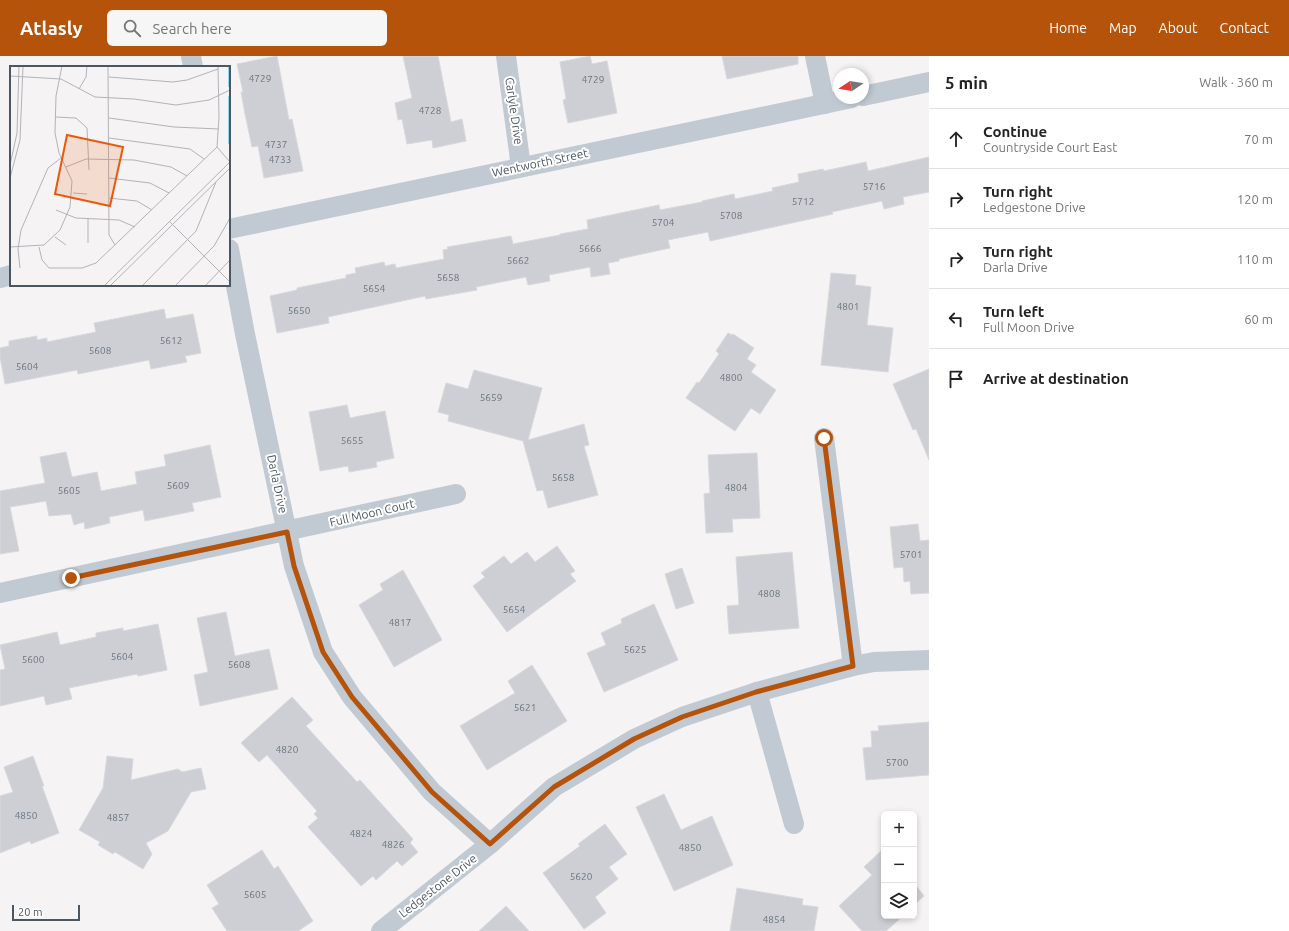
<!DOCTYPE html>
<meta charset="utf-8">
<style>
body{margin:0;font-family:Ubuntu,sans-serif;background:#f6f6f6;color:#222}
.controls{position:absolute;right:12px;bottom:12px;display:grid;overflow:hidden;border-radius:6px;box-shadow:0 2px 6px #0003}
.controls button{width:36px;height:36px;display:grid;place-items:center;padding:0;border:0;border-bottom:1px solid #e0e0e0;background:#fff;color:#222;font:20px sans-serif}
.compass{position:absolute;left:833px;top:12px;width:36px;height:36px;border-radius:50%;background:#fff;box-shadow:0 2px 6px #0003;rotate:258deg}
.scale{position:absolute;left:12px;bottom:10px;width:68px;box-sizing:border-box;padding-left:4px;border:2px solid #4a5661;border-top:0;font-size:11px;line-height:14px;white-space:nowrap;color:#4a5661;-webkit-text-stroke:3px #fff;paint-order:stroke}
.stop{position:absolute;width:12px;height:12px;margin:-9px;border:3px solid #b45309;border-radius:50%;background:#fff}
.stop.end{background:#b45309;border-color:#fff;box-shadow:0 1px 4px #0008}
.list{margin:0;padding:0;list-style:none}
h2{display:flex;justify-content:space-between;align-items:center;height:52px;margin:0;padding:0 16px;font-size:17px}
h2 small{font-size:13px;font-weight:400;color:#767676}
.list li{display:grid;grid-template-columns:26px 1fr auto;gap:12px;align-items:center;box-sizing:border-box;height:60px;padding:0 16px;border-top:1px solid #e0e0e0}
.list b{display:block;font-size:15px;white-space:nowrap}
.list p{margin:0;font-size:13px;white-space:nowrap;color:#767676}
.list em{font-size:13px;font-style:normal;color:#767676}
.icon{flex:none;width:22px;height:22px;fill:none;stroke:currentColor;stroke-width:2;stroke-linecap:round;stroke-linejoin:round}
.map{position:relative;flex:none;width:929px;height:875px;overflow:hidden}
header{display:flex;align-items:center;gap:24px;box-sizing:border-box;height:56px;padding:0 20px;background:#b45309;color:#fff}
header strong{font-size:19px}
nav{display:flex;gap:22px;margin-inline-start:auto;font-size:14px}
.search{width:280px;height:36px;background:#f6f6f6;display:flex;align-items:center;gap:10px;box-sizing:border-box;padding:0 14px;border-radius:6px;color:#767676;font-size:15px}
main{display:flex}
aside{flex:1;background:#fff}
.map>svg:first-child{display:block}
.building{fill:#cdcfd5;stroke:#d7d9de}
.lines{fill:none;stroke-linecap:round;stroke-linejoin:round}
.street{stroke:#c1cad2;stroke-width:20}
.route{stroke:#b45309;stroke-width:5}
.labels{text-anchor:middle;stroke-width:4;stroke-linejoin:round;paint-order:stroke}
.number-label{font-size:10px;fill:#6b747e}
.street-label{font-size:12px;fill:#4a5661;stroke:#fff}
.inset-river{fill:none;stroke:#90daee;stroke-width:2}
.inset-road{fill:none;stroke:#b1b4b9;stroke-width:1}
.view{fill:#e8590c;fill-opacity:0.15;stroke:#e8590c;stroke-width:2}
.inset-edge{fill:none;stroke:#4a5661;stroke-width:2}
</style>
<header>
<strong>Atlasly</strong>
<div class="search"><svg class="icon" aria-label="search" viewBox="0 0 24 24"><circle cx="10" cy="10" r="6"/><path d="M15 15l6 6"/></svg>Search here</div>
<nav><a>Home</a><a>Map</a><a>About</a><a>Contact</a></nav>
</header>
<main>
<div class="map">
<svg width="929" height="875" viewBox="0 0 929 875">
<rect width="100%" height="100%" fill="#f5f3f3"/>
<g class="building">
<path d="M277 0 289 64 292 63 303 115 264 122 258 90 252 91 245 58 241 36H243L237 8Z"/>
<path d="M403 0H438L451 66 462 63 466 85 433 92 432 84 407 88 402 63 398 64 395 47 412 42Z"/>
<path d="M590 0 592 8 607 5 617 57 568 67 563 44 566 43 560 6Z"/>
<path d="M722 0H798V8L727 23Z"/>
<path d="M929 101V136L903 141 904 148 884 153 882 145 832 156 833 158 710 185 708 176 668 184 670 192 619 203V205L608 207 610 218 591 221 590 211 549 219 550 225 528 229 526 221 476 231 477 234 426 243 425 240 328 261 329 267 277 277 270 240 297 234V232L346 222V219L356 217 355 212 384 206 385 210 395 208 396 212 444 203 443 194 448 193 447 191 511 180 513 188 560 179V178L588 173 587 164 659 149 660 154 702 146V145L734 138 735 143 773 135 772 132 799 126 798 118 823 113 824 115 866 106 868 115Z"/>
<path d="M831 217 856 219 855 229 871 231 867 269 893 272 888 316 821 309Z"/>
<path d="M164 253 166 263 193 258 201 297 185 300 187 306 151 313 149 304 78 318 77 314 5 328 0 301V292L9 290V285L37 280V284L47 282V286L96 276 94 267Z"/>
<path d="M728 277 732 279 733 278 754 292 747 303 756 309 751 316 776 334 760 358 751 352 735 375 686 342 697 326 699 327 719 298 716 295Z"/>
<path d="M929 313V404L916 373 913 374 893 328Z"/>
<path d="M474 314 542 332 528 384 584 368 589 389 584 390 598 439 548 452 543 434 537 435 523 385 448 365 449 359 438 356 446 327 468 333Z"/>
<path d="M347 349 350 362 385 355 394 402 376 406 377 411 349 416 348 410 320 415 309 356Z"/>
<path d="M210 389 221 441 192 447 194 455 145 465 143 454 109 461 110 467 85 473 84 466 74 469 71 458 49 460 46 445 10 451 19 495 0 498V435L45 427 40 401 66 396 72 421 97 416 101 435 137 428 135 416 166 410 164 399Z"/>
<path d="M757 397 760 462 732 463 733 476 706 477 704 438 710 437 708 399Z"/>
<path d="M918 468 920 485 929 484V537L911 538 910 525 904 526 903 511 894 512 890 471Z"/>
<path d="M557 490 575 515 570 518 576 525 507 576 473 530 485 521 481 517 504 500 511 508 527 496 535 506Z"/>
<path d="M792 496 799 572 729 578 727 550 739 549 736 501Z"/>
<path d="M682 512 694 547 676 553 665 518Z"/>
<path d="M403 514 442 584 394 611 359 549 383 534 380 528Z"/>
<path d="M654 548 678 604 604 636 587 597 606 589 601 577 622 567 621 563Z"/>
<path d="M226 556 235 600 269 593 278 633 200 650 194 619 208 616 197 562Z"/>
<path d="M158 568 167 614 138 620 137 618 69 632 72 643 46 649 44 640 0 650V614L5 613 0 589 57 576 60 589 96 581V577L123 572V575Z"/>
<path d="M532 609 567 665 487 714 460 670 515 637 508 625Z"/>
<path d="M292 641 313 664 306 670 357 726 360 724 413 783 410 787 418 796 402 810 397 805 376 824 373 820 361 830 308 771 318 762 314 758 317 755 267 699 259 706 241 687Z"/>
<path d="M929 666V719L866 724 863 692 872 691 871 675H879L878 670Z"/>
<path d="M33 700 44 730H42L59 777 31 788 30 785 0 797V740L13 736 4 711Z"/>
<path d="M107 700 133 703 131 724 178 713 182 716 201 712 206 733 191 736 168 775 146 787 152 798 143 813 115 796 113 798 98 789 100 786 79 774 103 732Z"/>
<path d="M664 738 681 774 712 760 733 809 674 835 636 751Z"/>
<path d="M605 768 627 798 609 811 618 823 595 841 606 857 584 873 543 817 580 790 578 788Z"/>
<path d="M883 793 884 794V860H903L886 875H862L839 850 872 819 864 811Z"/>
<path d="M262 794 274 813 278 810 313 865 298 875H227L212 852 219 848 207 829Z"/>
<path d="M914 827 924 840 914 849Z"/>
<path d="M737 832 803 843 802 849 818 851 814 875H730Z"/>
<path d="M506 850 529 875H479Z"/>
</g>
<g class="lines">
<g class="street">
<path d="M191 0 193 11"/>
<path d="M506 0 521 111"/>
<path d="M815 0 825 48"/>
<path d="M863 40 929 26"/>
<path d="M229 173 852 42"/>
<path d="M229 193 245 278 294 510 323 596 352 641 432 736 490 788"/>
<path d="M0 222 11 219"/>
<path d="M824 382 853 610"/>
<path d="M0 537 456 438"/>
<path d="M757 636 794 768"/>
<path d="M381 875 490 788 554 731 634 683 682 661 757 636 853 610 874 606 929 604"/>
</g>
</g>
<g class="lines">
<path class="route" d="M71 522 287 476 294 510 323 596 352 641 432 736 490 788 554 731 634 683 682 661 756 636 853 610 824 382"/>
</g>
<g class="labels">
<g class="number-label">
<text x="260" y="26">4729</text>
<text x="593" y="27">4729</text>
<text x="430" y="58">4728</text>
<text x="276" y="92">4737</text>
<text x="280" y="107">4733</text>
<text x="874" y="134">5716</text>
<text x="803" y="149">5712</text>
<text x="731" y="163">5708</text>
<text x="663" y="170">5704</text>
<text x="590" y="196">5666</text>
<text x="518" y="208">5662</text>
<text x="448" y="225">5658</text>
<text x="374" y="236">5654</text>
<text x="848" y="254">4801</text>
<text x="299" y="258">5650</text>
<text x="171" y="288">5612</text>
<text x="100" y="298">5608</text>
<text x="27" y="314">5604</text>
<text x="731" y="325">4800</text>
<text x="491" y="345">5659</text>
<text x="352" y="388">5655</text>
<text x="563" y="425">5658</text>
<text x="178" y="433">5609</text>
<text x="736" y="435">4804</text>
<text x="69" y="438">5605</text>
<text x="911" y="502">5701</text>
<text x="769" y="541">4808</text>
<text x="514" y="557">5654</text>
<text x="400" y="570">4817</text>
<text x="635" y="597">5625</text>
<text x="122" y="604">5604</text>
<text x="33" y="607">5600</text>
<text x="239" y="612">5608</text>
<text x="525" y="655">5621</text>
<text x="287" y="697">4820</text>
<text x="897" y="710">5700</text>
<text x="26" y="763">4850</text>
<text x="118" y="765">4857</text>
<text x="361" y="781">4824</text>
<text x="393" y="792">4826</text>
<text x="690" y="795">4850</text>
<text x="581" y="824">5620</text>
<text x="255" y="842">5605</text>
<text x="774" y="867">4854</text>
</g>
<g class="street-label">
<text transform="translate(514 55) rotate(82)" y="4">Carlyle Drive</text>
<text transform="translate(540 107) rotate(-12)" y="4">Wentworth Street</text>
<text transform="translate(277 428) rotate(78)" y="4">Darla Drive</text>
<text transform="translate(372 457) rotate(-13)" y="4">Full Moon Court</text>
<text transform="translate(438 830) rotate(-38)" y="4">Ledgestone Drive</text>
</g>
</g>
<g transform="translate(10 10)">
<rect width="220" height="220" fill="#f5f3f3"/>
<path class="inset-river" d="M219 21V0M219 78V30"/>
<path class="inset-road" d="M98 0 99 169 105 179M0 10 51 13 85 31 124 33 166 39 199 34 220 24M99 11 163 16 177 14 208 3M69 23 76 11 77 0M45 51 66 52 77 62 79 104M99 52 164 61 209 63M99 72 180 83 194 93M207 81 220 96M0 99 7 67 9 0M56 101 76 93 124 94 161 101 177 110M0 112 10 74 13 0M99 112 140 117 159 127M63 127 77 128M99 132 127 135 142 144M46 144 66 152 109 154 125 161M159 155 220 216M45 171 56 179M78 177V153M0 181 34 179 50 164 60 141 62 115 49 87 45 67 46 30 52 0M29 181 32 194 39 202H72L86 197 207 81 209 51 208 0M10 202 8 183 11 164 38 102 51 92M94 220 220 96M100 220 220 102M132 220 186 165 206 116M165 220 204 180 220 152M195 220 220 194"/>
<path class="view" d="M57 69 113 81 100 140 45 128Z"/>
<rect width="220" height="220" class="inset-edge"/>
</g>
</svg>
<div class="controls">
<button>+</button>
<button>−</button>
<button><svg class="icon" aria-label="layers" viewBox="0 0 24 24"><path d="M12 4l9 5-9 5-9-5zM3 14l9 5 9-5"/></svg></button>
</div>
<svg class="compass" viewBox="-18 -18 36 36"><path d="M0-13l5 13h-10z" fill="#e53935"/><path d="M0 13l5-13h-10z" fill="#767676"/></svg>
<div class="scale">20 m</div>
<div class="stop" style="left:824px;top:382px"></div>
<div class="stop end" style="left:71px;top:522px"></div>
</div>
<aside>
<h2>5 min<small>Walk · 360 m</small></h2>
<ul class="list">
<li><svg class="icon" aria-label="ahead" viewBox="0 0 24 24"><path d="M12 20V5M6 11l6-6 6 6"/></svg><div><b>Continue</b><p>Countryside Court East</p></div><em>70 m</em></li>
<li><svg class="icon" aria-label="right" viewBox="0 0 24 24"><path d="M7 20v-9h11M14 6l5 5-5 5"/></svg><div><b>Turn right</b><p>Ledgestone Drive</p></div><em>120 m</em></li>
<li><svg class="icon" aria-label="right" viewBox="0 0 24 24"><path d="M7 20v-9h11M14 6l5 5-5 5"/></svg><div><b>Turn right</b><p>Darla Drive</p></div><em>110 m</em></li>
<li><svg class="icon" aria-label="left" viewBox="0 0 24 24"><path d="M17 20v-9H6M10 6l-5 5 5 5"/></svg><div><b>Turn left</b><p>Full Moon Drive</p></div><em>60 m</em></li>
<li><svg class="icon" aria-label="arrive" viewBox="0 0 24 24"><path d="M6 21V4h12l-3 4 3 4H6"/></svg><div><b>Arrive at destination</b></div></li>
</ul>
</aside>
</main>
